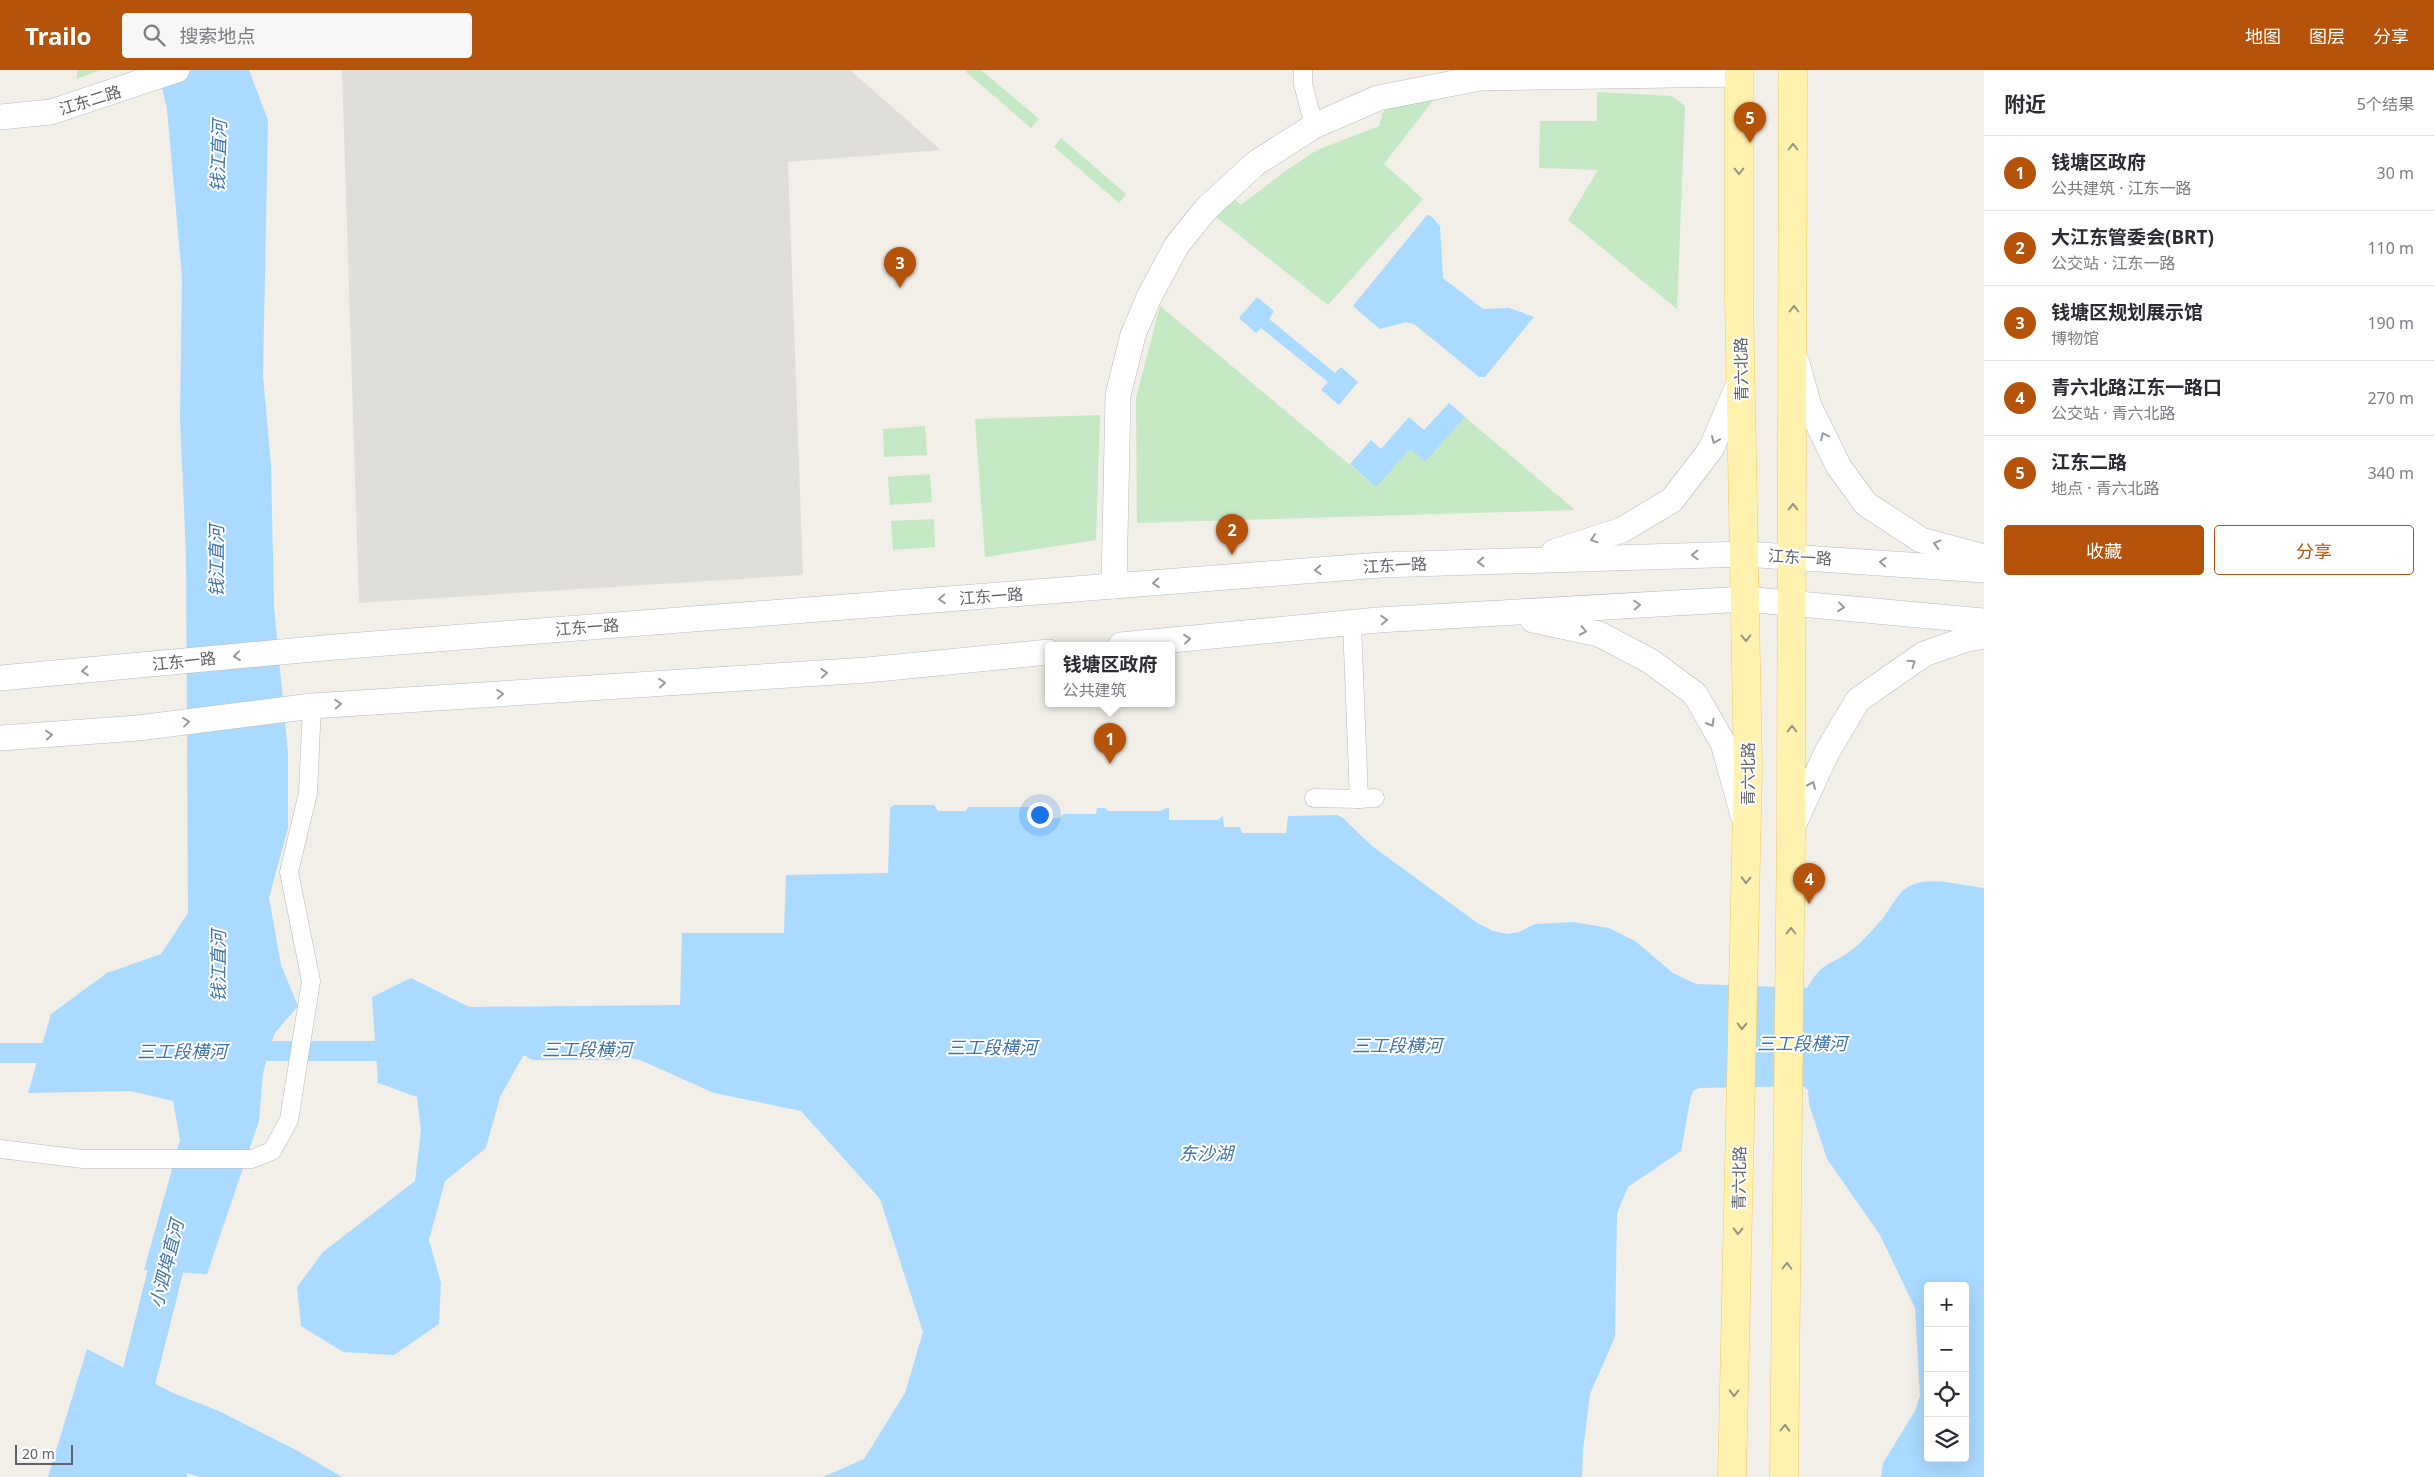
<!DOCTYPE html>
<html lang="zh">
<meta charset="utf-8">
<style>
body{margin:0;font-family:"Noto Sans","Noto Sans SC",sans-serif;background:#f7f7f7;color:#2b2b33}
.controls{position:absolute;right:15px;bottom:15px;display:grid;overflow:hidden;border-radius:5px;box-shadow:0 5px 20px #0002}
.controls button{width:45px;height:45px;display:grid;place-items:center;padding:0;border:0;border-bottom:1px solid #e1e1e2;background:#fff;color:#2b2b33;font:25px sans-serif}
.scale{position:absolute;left:15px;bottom:12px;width:58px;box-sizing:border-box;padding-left:5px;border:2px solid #5f6368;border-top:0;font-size:14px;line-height:18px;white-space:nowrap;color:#5f6368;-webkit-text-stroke:4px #fff;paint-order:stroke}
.you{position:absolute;left:1039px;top:744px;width:18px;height:18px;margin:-12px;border:4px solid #fff;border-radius:50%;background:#1a73e8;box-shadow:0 0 0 8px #1a73e833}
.badge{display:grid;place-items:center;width:32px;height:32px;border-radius:50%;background:#b45309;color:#fff;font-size:16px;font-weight:700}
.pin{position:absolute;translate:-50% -41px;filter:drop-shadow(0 1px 2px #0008)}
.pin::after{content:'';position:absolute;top:26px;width:18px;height:15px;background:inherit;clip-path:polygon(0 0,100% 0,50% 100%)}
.popup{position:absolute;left:1045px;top:572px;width:130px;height:65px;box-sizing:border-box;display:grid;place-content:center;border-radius:5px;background:#fff;filter:drop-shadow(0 1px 4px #0005);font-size:16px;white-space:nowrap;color:#7c7c81}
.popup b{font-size:19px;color:#2b2b33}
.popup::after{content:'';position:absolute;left:50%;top:100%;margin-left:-10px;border:10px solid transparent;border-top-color:#fff}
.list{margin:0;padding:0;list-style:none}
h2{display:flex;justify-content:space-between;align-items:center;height:65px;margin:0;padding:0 20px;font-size:21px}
h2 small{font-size:16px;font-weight:400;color:#7c7c81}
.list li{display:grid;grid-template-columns:32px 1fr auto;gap:15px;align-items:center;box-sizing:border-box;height:75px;padding:0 20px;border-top:1px solid #e1e1e2}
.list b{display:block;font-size:19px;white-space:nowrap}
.list p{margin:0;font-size:16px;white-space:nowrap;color:#7c7c81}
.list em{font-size:16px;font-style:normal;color:#7c7c81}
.actions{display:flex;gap:10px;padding:15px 20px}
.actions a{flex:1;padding:11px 0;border:1px solid #b45309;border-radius:5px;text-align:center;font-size:18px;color:#b45309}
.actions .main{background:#b45309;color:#fff}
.icon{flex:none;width:28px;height:28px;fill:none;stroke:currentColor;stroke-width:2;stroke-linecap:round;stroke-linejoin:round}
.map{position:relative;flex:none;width:1984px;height:1407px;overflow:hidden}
header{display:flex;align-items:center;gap:30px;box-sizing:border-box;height:70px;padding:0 25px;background:#b45309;color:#fff}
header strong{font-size:24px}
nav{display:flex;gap:28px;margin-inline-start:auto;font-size:18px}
.search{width:350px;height:45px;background:#f7f7f7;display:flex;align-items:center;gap:12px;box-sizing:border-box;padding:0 18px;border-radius:5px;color:#7c7c81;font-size:19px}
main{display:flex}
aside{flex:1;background:#fff}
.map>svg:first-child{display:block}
.industrial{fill:#e0deda}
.green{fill:#c5e8c5}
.water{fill:#aadaff;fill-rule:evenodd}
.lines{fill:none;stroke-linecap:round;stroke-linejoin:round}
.canal{stroke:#aadaff;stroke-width:20}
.river{stroke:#aadaff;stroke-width:35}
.street-casing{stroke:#b5b8bc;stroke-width:19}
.secondary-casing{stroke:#b6babf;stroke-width:26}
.primary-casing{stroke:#f2c960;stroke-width:29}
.street{stroke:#fff;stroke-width:18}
.secondary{stroke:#fff;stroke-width:25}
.primary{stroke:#fff2af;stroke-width:28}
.oneway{stroke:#979581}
.oneway2{stroke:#979a9d}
.labels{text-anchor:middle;stroke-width:4;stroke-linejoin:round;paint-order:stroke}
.street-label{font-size:16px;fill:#5f6368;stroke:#fff}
.water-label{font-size:18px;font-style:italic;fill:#4174aa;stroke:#fff}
</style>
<header>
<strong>Trailo</strong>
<div class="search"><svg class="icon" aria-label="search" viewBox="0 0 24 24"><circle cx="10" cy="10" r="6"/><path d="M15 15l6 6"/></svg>搜索地点</div>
<nav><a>地图</a><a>图层</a><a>分享</a></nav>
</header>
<main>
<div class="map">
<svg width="1984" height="1407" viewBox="0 0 1984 1407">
<rect width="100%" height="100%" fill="#f1efe8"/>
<path class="industrial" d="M342 0H850L941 80 788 92 803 505 359 533Z"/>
<g class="green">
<path d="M77 0H101L77 9Z"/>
<path d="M967 0H981L1039 49 1031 58 966 2Z"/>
<path d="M1597 22 1672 26 1685 36 1677 239 1568 150 1598 100 1539 98 1540 51H1597Z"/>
<path d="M1438 24 1384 94 1423 129 1328 235 1216 147 1232 127 1241 135 1284 102 1317 80 1379 56 1385 37Z"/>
<path d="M1061 68 1126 124 1119 133 1054 77Z"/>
<path d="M1160 236 1375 416 1410 379 1425 392 1465 347 1575 440 1137 453 1136 328Z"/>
<path d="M1100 345 1096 470 985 487 975 349Z"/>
<path d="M925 356 927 385 884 387 883 359Z"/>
<path d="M930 404 932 432 890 435 888 407Z"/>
<path d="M934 449 935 477 893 480 891 451Z"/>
</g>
<g class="water">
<path d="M158 0H249L268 50 263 305 271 396 274 537 288 683V758L269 828 281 895 298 936 274 964 263 1003 259 1051 207 1204 144 1200 180 1070 173 1031 130 1021 28 1023 51 944 107 903 161 884 188 843 186 484 180 348 182 207 167 40Z"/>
<path d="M1427 145 1431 146 1440 156 1443 208 1483 239 1509 238 1534 247 1485 307H1479L1414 254 1406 252 1380 259 1353 236Z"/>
<path d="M1257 227 1274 241 1269 249 1335 303 1341 297 1358 312 1339 335 1321 320 1328 312 1261 258 1256 263 1239 248Z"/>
<path d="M1449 333 1465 347 1425 392 1410 379 1376 417 1350 394 1371 370 1381 379 1409 347 1424 360Z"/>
<path d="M894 735H934L938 741H966L968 737H1029L1031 748H1060L1063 744H1096L1097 738H1105L1108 741H1160L1167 738 1169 739V750H1218L1223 746 1224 757H1240L1242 763H1286L1288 746 1337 745 1343 748 1372 776 1476 852 1493 861 1507 864 1519 862 1535 854 1573 852 1609 858 1635 871 1673 903 1696 914 1807 918C1823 890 1831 896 1853 879 1862 872 1869 863 1877 855 1889 844 1896 821 1912 815 1933 806 1962 816 1984 818V1407H1881L1883 1393 1915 1341 1920 1326 1915 1238 1880 1165 1827 1089 1809 1034 1808 1020 1803 1016 1700 1018 1694 1020 1691 1026 1681 1081 1628 1117 1617 1143 1615 1267 1590 1324 1583 1380 1582 1407H823L864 1389 905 1323 923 1262 880 1129 801 1041 714 1023 640 990 577 978 523 986 500 1027 486 1078 445 1111 429 1170 441 1213 439 1254 394 1285 343 1282 301 1256 297 1217 323 1182 415 1111 421 1060 417 1027 378 1013 372 927 411 908 469 937 680 935 682 863H784L786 805 888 803 890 738ZM1928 1216H1965V1388H1928Z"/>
<path d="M87 1279 173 1323 219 1341 296 1380 342 1407H199L187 1403V1407H48Z"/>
</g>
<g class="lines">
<g class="canal">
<path d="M534 980H615"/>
<path d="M242 981H403"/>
<path d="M0 983H65"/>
</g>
<path class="river" d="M114 1407 177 1155"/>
<defs>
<g id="street">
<path d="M1303 0V14L1314 56"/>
<path d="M1314 728 1359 729 1352 553"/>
<path d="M1359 729 1375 728"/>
<path d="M0 1079 83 1089H252L272 1081 289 1050 311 911 289 802 308 723 312 636"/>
</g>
<g id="secondary">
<path d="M0 47 51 42 177 0"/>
<path d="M1797 293 1809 336 1839 397 1866 434 1921 470 1984 487"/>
<path d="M1554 482 1622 460 1672 430 1711 379 1741 309"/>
<path d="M1114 516 1118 325 1133 265 1149 227 1177 175 1206 139 1256 93 1314 56 1378 28 1480 8 1739 4"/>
<path d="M1533 550 1599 564 1650 591 1695 624 1723 673 1743 745"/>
<path d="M1121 575 1378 550 1745 529 1984 551"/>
<path d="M0 608 335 577 1381 495 1744 484 1984 500"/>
<path d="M0 668 138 658 312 636 867 600 1049 582"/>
<path d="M1791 760 1827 682 1858 630 1924 584 1967 569 1984 566"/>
</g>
<g id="primary">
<path d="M1732 1407 1748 699 1739 227V0"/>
<path d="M1784 1407 1791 760 1793 0"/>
</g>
</defs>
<use href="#street" class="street-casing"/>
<use href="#secondary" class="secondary-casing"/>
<use href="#primary" class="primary-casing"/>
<use href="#street" class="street"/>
<use href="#secondary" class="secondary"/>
<use href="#primary" class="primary"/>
</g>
<defs><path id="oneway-chevron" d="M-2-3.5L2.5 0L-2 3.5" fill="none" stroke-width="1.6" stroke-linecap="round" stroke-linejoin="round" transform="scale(1.25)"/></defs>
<g class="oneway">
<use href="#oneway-chevron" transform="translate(1793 77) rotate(-90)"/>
<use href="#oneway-chevron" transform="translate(1739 101) rotate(90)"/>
<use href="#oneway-chevron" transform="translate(1794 239) rotate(-90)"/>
<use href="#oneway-chevron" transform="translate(1793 437) rotate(-90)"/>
<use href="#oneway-chevron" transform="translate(1746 568) rotate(89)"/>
<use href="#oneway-chevron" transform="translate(1792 659) rotate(-90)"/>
<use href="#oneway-chevron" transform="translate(1746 810) rotate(91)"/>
<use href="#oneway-chevron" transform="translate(1791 861) rotate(-90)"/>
<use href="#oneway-chevron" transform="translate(1742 956) rotate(91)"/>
<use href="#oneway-chevron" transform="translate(1738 1161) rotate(91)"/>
<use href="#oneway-chevron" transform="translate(1787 1196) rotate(-89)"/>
<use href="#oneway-chevron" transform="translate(1734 1323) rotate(91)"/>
<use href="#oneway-chevron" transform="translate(1785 1358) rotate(-89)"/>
</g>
<g class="oneway2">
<use href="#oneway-chevron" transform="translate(1824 366) rotate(-116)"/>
<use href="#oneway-chevron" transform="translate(1715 370) rotate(113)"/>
<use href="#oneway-chevron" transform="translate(1594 469) rotate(162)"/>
<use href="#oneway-chevron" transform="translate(1937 474) rotate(-165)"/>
<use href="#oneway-chevron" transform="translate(1695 485) rotate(178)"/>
<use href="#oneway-chevron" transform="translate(1481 492) rotate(178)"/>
<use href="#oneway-chevron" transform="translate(1883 492) rotate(-176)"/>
<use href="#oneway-chevron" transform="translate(1318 500) rotate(176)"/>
<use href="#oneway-chevron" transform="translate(1156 513) rotate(176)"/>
<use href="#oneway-chevron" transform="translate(942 529) rotate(176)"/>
<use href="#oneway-chevron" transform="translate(1637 535) rotate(-3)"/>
<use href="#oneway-chevron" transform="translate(1841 537) rotate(6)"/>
<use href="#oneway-chevron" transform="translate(1384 550) rotate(-4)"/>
<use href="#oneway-chevron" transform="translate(1583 561) rotate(12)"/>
<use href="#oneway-chevron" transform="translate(1187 569) rotate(-6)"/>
<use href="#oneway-chevron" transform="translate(237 586) rotate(174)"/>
<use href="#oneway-chevron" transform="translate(1912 593) rotate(-35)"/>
<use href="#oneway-chevron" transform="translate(85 601) rotate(175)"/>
<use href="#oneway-chevron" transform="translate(824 603) rotate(-4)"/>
<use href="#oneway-chevron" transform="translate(662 613) rotate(-4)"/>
<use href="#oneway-chevron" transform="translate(500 624) rotate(-4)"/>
<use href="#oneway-chevron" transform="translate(338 634) rotate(-4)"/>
<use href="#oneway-chevron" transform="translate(186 652) rotate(-7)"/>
<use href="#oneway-chevron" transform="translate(1711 653) rotate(60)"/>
<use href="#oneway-chevron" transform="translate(49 665) rotate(-4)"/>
<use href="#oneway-chevron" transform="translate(1812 715) rotate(-66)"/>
</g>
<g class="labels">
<g class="street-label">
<text transform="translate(90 30) rotate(-17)" y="6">江东二路</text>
<text transform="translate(1741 299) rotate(-91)" y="6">青六北路</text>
<text transform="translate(1800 487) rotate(3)" y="6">江东一路</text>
<text transform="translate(1395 495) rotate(-3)" y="6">江东一路</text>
<text transform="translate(991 526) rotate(-4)" y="6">江东一路</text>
<text transform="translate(587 557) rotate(-4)" y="6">江东一路</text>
<text transform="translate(184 591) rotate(-6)" y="6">江东一路</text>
<text transform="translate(1748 704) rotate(-90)" y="6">青六北路</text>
<text transform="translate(1739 1108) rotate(-89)" y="6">青六北路</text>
</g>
<g class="water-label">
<text transform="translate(219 86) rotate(-88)" y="6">钱江直河</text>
<text transform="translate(217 491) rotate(-90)" y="6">钱江直河</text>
<text transform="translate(219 896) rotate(-90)" y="6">钱江直河</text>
<text x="1802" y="980">三工段横河</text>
<text x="1397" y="982">三工段横河</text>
<text x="992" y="984">三工段横河</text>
<text x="587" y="986">三工段横河</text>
<text x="182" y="988">三工段横河</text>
<text x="1206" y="1090">东沙湖</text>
<text transform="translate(167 1194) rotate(-76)" y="6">小泗埠直河</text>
</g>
</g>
</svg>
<div class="controls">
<button>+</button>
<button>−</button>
<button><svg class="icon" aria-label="locate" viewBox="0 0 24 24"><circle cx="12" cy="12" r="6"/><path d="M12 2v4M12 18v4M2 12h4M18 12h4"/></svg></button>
<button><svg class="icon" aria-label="layers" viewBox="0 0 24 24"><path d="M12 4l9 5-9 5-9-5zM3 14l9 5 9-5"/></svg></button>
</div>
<div class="scale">20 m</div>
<div class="you"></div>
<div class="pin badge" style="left:1110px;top:694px">1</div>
<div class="popup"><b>钱塘区政府</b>公共建筑</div>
<div class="pin badge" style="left:1232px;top:485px">2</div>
<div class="pin badge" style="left:900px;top:218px">3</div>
<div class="pin badge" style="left:1809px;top:834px">4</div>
<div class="pin badge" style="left:1750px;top:73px">5</div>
</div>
<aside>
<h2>附近<small>5个结果</small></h2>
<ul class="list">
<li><span class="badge">1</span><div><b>钱塘区政府</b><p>公共建筑 · 江东一路</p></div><em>30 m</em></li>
<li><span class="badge">2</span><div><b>大江东管委会(BRT)</b><p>公交站 · 江东一路</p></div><em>110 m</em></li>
<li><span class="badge">3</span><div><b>钱塘区规划展示馆</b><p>博物馆</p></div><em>190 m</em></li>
<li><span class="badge">4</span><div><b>青六北路江东一路口</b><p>公交站 · 青六北路</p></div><em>270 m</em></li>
<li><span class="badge">5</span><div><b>江东二路</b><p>地点 · 青六北路</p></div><em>340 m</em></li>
</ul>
<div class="actions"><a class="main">收藏</a><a>分享</a></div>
</aside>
</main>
